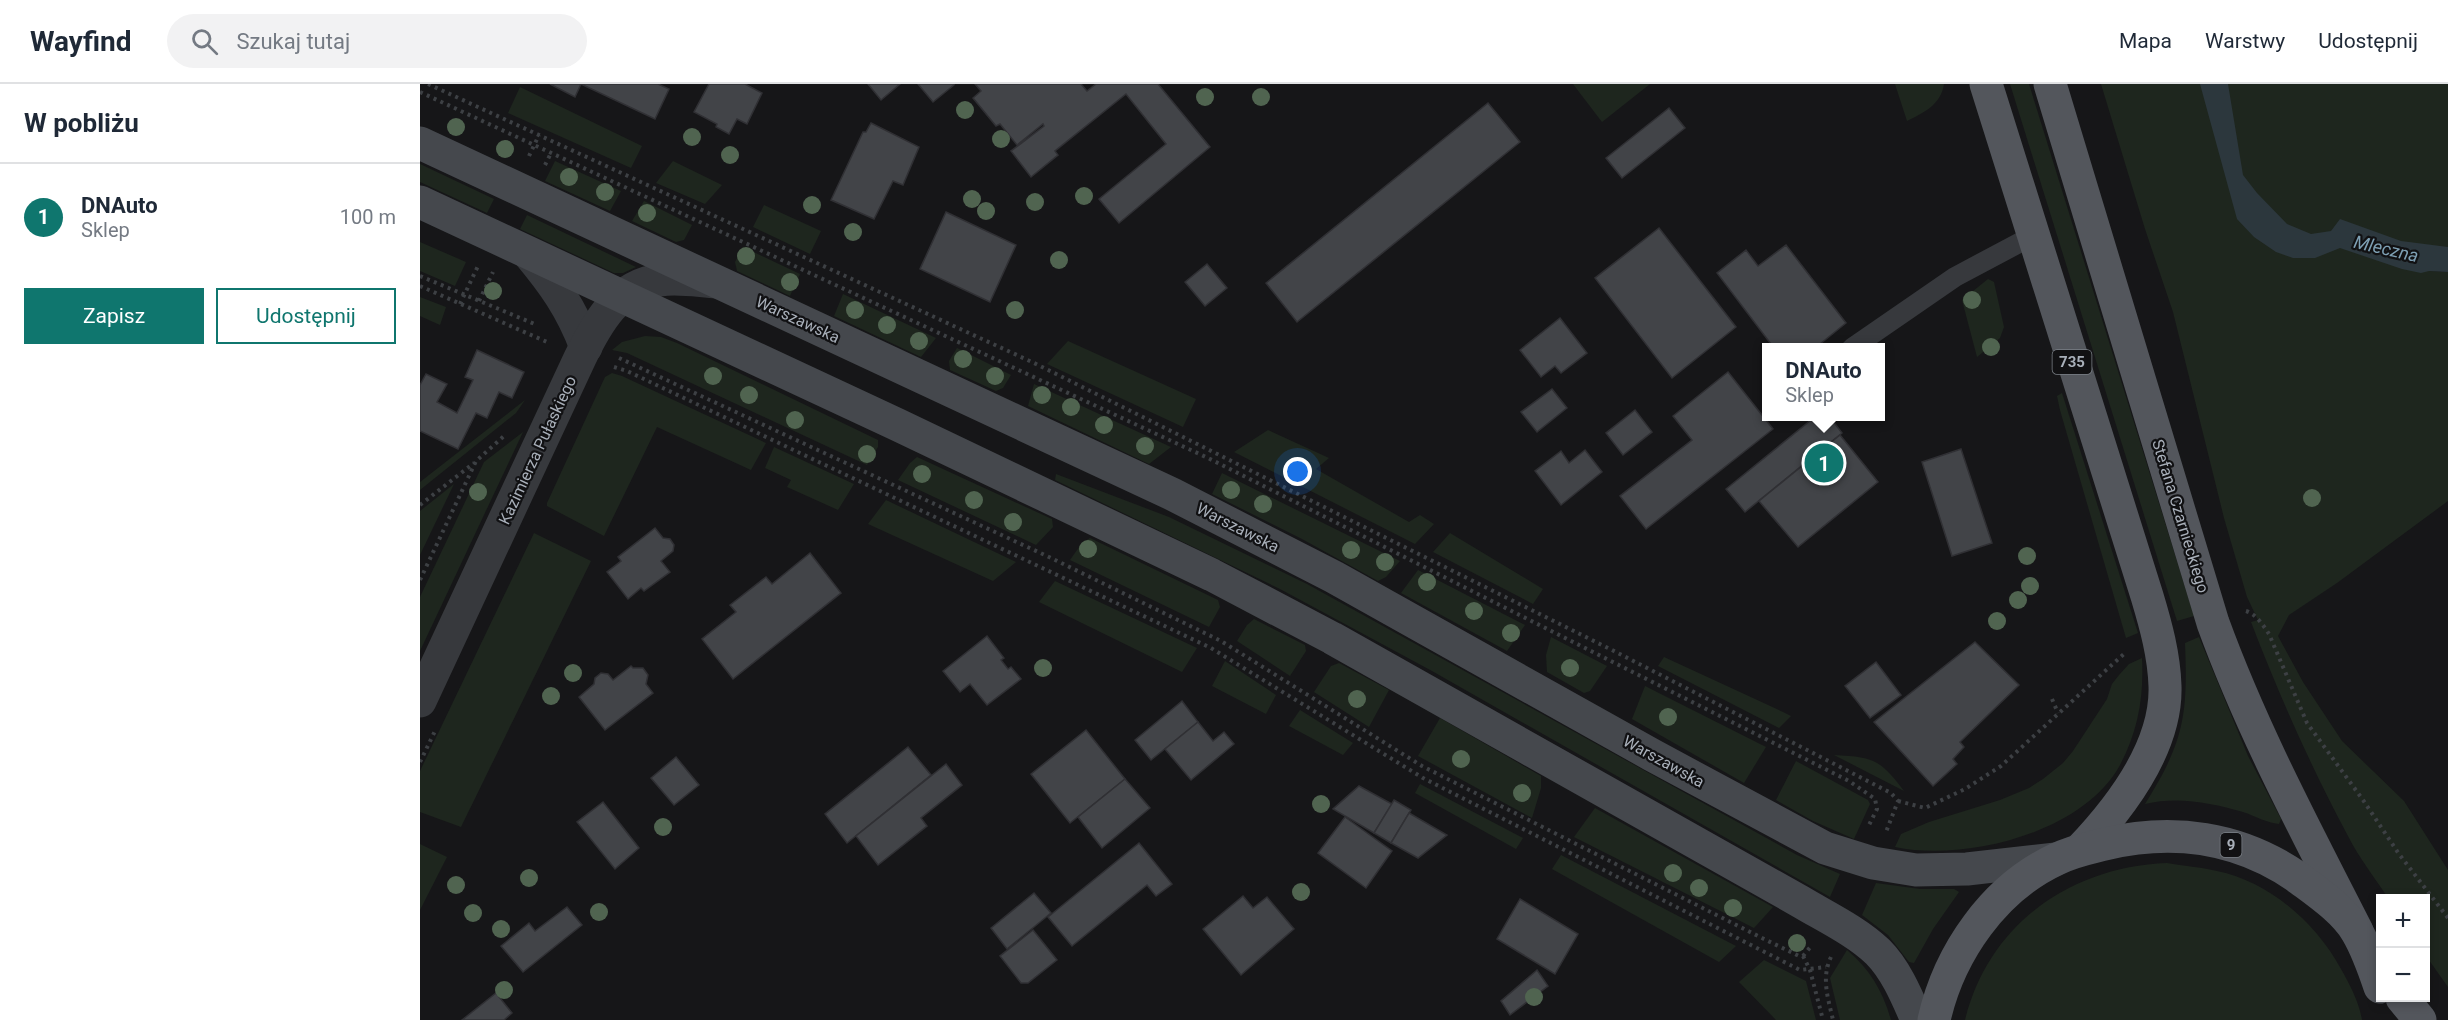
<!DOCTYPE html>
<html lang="pl">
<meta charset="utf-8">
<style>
body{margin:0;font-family:Roboto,sans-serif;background:#f2f2f3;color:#1f2937}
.controls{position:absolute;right:18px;bottom:18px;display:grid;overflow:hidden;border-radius:0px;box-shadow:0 3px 9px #0003}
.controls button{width:54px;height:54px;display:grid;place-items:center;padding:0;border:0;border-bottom:2px solid #e0e1e3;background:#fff;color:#1f2937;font:30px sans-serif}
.you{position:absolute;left:878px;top:388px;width:21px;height:21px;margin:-15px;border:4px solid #fff;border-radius:50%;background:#1a73e8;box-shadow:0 0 0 9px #1a73e833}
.badge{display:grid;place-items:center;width:39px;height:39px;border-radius:50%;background:#0f766e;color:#fff;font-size:20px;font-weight:700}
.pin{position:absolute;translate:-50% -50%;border:3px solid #fff;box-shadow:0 2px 6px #0006}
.popup{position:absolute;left:1342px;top:259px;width:123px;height:78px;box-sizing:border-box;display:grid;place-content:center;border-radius:0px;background:#fff;filter:drop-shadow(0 2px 4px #0005);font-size:20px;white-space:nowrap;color:#747a83}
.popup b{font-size:22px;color:#1f2937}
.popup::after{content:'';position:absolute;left:50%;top:100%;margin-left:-12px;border:12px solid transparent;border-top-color:#fff}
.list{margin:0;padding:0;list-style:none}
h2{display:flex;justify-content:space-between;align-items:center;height:78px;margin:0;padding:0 24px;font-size:26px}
h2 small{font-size:20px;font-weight:400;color:#747a83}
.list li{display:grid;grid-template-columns:39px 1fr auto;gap:18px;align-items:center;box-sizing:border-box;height:108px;padding:0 24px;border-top:2px solid #e0e1e3}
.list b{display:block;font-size:22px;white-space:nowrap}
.list p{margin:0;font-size:20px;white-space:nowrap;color:#747a83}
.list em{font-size:20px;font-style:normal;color:#747a83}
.actions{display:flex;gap:12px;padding:18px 24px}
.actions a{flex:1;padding:14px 0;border:2px solid #0f766e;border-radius:0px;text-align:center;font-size:21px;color:#0f766e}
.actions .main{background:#0f766e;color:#fff}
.icon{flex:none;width:33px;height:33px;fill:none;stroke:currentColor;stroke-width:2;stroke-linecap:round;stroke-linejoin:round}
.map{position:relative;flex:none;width:2028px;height:936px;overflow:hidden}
header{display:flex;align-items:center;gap:36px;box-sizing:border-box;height:84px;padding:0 30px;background:#fff;border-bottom:2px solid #e0e1e3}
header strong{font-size:28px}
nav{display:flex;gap:33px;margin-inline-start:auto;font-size:21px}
.search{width:420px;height:54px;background:#f2f2f3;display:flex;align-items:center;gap:15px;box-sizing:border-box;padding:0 21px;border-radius:33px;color:#747a83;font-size:22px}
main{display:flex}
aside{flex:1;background:#fff}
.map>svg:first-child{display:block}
.green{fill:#1e261e}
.water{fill:#2c373d}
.building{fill:#424448;stroke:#303034;stroke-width:1.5}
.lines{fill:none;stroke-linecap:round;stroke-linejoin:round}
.path{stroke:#3d4044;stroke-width:4;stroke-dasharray:3 4.5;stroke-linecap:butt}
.lane{stroke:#37393d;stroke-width:20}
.street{stroke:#37393d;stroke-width:33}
.secondary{stroke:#45484d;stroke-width:33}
.primary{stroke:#53565c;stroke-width:33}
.tree{fill:#506450}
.labels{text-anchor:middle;stroke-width:4.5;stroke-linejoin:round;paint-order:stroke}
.shield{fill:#111113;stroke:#7b8087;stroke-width:1.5}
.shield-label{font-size:15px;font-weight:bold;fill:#a8afb9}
.street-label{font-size:16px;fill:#a8afb9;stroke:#111113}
.water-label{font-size:18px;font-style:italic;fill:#7ea0b4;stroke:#111113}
</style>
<header>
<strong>Wayfind</strong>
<div class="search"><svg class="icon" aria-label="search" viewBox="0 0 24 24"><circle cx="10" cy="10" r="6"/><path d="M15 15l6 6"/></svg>Szukaj tutaj</div>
<nav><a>Mapa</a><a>Warstwy</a><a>Udostępnij</a></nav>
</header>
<main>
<aside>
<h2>W pobliżu<small></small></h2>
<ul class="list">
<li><span class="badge">1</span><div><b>DNAuto</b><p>Sklep</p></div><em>100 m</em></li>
</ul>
<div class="actions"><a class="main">Zapisz</a><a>Udostępnij</a></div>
</aside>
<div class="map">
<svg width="2028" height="936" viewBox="0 0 2028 936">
<rect width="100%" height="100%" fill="#161618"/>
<g class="green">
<path d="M1153 0H1230L1182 38Z"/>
<path d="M1475 0H1524C1521 21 1503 29 1487 37Z"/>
<path d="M1590 0H1609L1774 532 1757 537Z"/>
<path d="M1681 0H2028V163H2025L2010 187 2028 188V417L1917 499 1869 531 1858 552 1883 598 1922 657 1984 717 2028 786V903L2006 872V814H1968C1955 794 1939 774 1928 752 1891 683 1859 611 1831 538L1838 536 1827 513 1804 434 1753 228 1725 145Z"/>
<path d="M100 3 222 62 211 84 88 29Z"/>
<path d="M135 77 201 107 190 127 125 97Z"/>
<path d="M253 77 302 101 285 120 236 99Z"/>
<path d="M0 80 74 115 67 129 0 98Z"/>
<path d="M224 117 272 141 264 156 256 158 212 137Z"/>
<path d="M344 121 401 147 390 170 333 143Z"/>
<path d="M107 131 216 183 203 189H194L100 145Z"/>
<path d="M0 158 46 178 35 202 0 187Z"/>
<path d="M323 163 380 190 370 212 317 187 315 178Z"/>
<path d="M1568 195 1574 198 1584 243 1580 254 1557 273 1542 216Z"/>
<path d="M423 210 516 254 501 273 414 232Z"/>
<path d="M0 213 26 223 20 241 0 232Z"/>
<path d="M225 252 241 253 257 259 458 356V363L447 381 207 269 192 266 202 258Z"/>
<path d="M648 257 776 315 763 343 627 280Z"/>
<path d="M537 264 591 291 583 304 576 307 530 286 529 277Z"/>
<path d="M192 289 202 292 346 359 331 386 237 343 184 452 127 422V419L185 293Z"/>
<path d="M614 300 751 363 729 380 608 322Z"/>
<path d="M1642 309 1718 549 1706 554 1640 326 1637 312Z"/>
<path d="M105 316 96 329 0 406V398Z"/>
<path d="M848 346 909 374 896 385 989 438 1000 431 1014 440 995 460 814 368Z"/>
<path d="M103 348 0 567V513L64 378Z"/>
<path d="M354 363 434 400 418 426 367 403 371 396 345 384Z"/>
<path d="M497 373 632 435 633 443 616 461 478 396 490 379Z"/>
<path d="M802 389 980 477 966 493 958 497 882 455 792 410Z"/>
<path d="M636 390 749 433 887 500 1377 771 1420 790 1410 813 1012 587 860 505 635 396Z"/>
<path d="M34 400 0 471V427Z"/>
<path d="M466 416 596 478 573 497 448 440Z"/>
<path d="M114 449 171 477 41 743 0 728V687Z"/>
<path d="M1030 449 1123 505 1113 520 1013 468Z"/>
<path d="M670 454 798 516 800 523 789 543 650 476 662 459Z"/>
<path d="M998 486 1105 541 1087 567 981 509Z"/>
<path d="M635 497 777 564 762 588 619 518Z"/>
<path d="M834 535 885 561 886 567 870 592 817 557 827 541Z"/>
<path d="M1131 553 1187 582 1170 607 1164 609 1127 588 1126 571Z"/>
<path d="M1779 553 1828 672 1861 735 1859 740C1847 739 1835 732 1823 728 1791 719 1758 712 1725 720 1764 658 1768 631 1765 559Z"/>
<path d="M1244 573 1363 628 1371 632 1359 644 1238 582Z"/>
<path d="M1722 574C1724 613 1718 647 1700 681 1663 749 1545 778 1475 763L1481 750 1509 738 1580 716 1609 704 1623 695 1643 679 1653 667 1687 615 1692 600 1699 591 1709 580Z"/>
<path d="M805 577 856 611 846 630 792 602Z"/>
<path d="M919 579 969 606 949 643 894 608 911 582Z"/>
<path d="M1225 602 1346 663 1324 699 1212 635Z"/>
<path d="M880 626 933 659 923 671 869 642Z"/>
<path d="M1020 634 1121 692V704L1112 734 998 672Z"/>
<path d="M1414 671C1453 673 1460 675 1484 707Z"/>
<path d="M1376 677 1448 716 1450 720 1434 755 1393 737 1356 716Z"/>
<path d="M1000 700 1103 754 1096 765 995 709Z"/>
<path d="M1175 724 1353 823 1334 844 1154 753Z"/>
<path d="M0 760 27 773 0 826Z"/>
<path d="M1141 771 1316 862 1299 878 1132 785Z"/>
<path d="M1747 779C1763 782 1781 783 1797 787 1850 798 1896 839 1921 885 1930 901 1939 918 1942 936H1545C1569 840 1650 783 1747 779Z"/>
<path d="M1456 799 1500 805H1534L1539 808 1513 845 1494 879 1489 878 1468 851 1442 831Z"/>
<path d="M1427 866C1450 885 1463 908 1471 936H1420L1410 894Z"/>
<path d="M1344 876 1386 897 1396 936H1356L1319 898Z"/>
</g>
<path class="water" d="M1780 0H1808L1823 91 1837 109 1867 140 1891 150 1911 147 1920 135 1981 157 2028 163V188L2009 187 2001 189 1982 185 1920 164 1895 174H1873L1856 168 1834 153 1817 135Z"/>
<g class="building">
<path d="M130 0H238L249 5 235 35 161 0 155 13Z"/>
<path d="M289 0H325L342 9 327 40 317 35 309 50 296 43 297 40 274 28Z"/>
<path d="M448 0H480L461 16Z"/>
<path d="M498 0H534V1L513 18Z"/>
<path d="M555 0H661L667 7 676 0H738L790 63 699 139 679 115 746 60 706 10 635 67 638 71 611 93 591 67 624 42 623 40 597 61 580 40 576 42 553 14 561 7Z"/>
<path d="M1068 19 1100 58 877 238 846 199Z"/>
<path d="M1249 24 1265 44 1202 94 1186 74Z"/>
<path d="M451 39 499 63 483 101 473 97 454 135 411 116 443 48H446Z"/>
<path d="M526 128 596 161 570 218 500 185Z"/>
<path d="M1239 144 1316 243 1252 294 1175 194Z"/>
<path d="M1366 161 1426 239 1395 264H1354L1297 189 1326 166 1338 182Z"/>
<path d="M787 180 807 204 785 222 765 198Z"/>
<path d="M1140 234 1167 269 1141 289 1135 282 1121 293 1100 266Z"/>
<path d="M57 266 104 288 92 314 79 308 67 334 56 329 38 365 0 347V301L6 290 27 300 17 318 37 329 53 296 45 293Z"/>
<path d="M1308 288 1353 345 1226 445 1200 412 1272 356 1253 332Z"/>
<path d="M1132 305 1147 324 1117 348 1101 328Z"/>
<path d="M1215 326 1232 348 1203 371 1186 349Z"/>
<path d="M1396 332H1409L1422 349 1325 428 1306 405Z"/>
<path d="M1420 351 1458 398 1378 463 1339 417Z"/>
<path d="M1541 365 1572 459 1532 472 1502 378Z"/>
<path d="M1165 366 1182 388 1141 421 1115 387 1141 367 1149 379Z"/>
<path d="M235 444 243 454 250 455 254 461 253 467 241 477 250 488 224 507 221 504 208 515 187 488 201 477 198 473Z"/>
<path d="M390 469 421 509 313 595 282 555 316 528 310 521 346 493 352 500Z"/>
<path d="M567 552 584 574 581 576 588 585 591 583 601 595 567 621 550 600 540 608 523 587Z"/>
<path d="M1555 558 1599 601 1540 658 1544 663 1533 675 1537 680 1513 702 1454 638Z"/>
<path d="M1456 578 1481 611 1450 634 1425 602Z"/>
<path d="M211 582 213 584H223L228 591 226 600 233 609 185 646 159 613 174 600 175 594 181 589 188 590 193 596Z"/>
<path d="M762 617 778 638 731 676 715 656Z"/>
<path d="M778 638 793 657 804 648 814 660 771 696 745 665Z"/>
<path d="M666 646 705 695 650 739 611 690Z"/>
<path d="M488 663 511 691 427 759 405 730Z"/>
<path d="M256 673 279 701 254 721 231 694Z"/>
<path d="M526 680 542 701 501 734 507 742 458 781 436 752Z"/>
<path d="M705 695 730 724 682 764 658 733Z"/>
<path d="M939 702 972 720 954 749 913 725Z"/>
<path d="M974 716 991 726 971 759 954 749Z"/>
<path d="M183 718 219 764 195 785 157 738Z"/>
<path d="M989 729 1027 751 998 774 971 759Z"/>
<path d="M925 733 972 767 946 804 898 769Z"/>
<path d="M719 759 752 800 736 812 727 801 652 862 628 833Z"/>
<path d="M614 809 631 829 587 865 571 844Z"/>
<path d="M823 812 833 824 847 813 874 845 821 891 783 845Z"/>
<path d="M1100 815 1158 850 1135 890 1077 855Z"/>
<path d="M147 823 162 841 103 888 81 862 109 839 115 847Z"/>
<path d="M613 846 637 876 608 899H601L580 872Z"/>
<path d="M1117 886 1128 902 1090 931 1081 917Z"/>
<path d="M76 909 92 929 84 936H42Z"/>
</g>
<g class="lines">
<g class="path">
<path d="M8 0 612 278 1190 565 1471 709 1478 717 1466 748"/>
<path d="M0 8 788 374 1429 697 1455 715 1457 725 1448 743"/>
<path d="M109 72 119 51"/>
<path d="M125 81 131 69"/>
<path d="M0 192 117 241"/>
<path d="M0 202 127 258"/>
<path d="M59 217 73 188"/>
<path d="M40 220 58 182"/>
<path d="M199 274 629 473 801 557 1002 682 1342 854 1379 872H1383"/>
<path d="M194 283 207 287 791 564 1003 694 1380 886 1406 883"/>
<path d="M0 421 54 379"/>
<path d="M0 496 56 377 85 351"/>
<path d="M1826 527C1836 530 1843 541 1849 550L1887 639 1943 716 1979 770 2028 834"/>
<path d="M1632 615 1638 629"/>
<path d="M0 678 15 647"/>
<path d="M1478 717 1505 724 1545 705 1581 682 1706 568"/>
<path d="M1383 872 1392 861"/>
<path d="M1383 872 1390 886 1403 936"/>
<path d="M1411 873C1401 894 1408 914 1413 936"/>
</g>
<path class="lane" d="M1432 264 1535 193 1612 152"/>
<g class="street">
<path d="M108 169C134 200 151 224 166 263"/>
<path d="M0 617 160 274C177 239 198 201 240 196 258 193 279 197 297 198"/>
</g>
<g class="secondary">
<path d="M0 59 752 410 914 493 1232 671 1405 764 1453 779 1496 786 1547 785 1636 775"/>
<path d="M0 118 476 340 792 491 912 554 1381 818C1406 833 1436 847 1458 868 1476 886 1487 913 1497 936"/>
</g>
<g class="primary">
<path d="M1566 0 1727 512C1736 542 1744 571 1745 602 1747 663 1700 724 1660 766"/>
<path d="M1630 0 1793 539C1832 646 1885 745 1937 847"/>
<path d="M1982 914 2000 936"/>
<path d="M1514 936C1529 869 1574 804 1637 775 1653 767 1669 764 1685 760 1753 744 1819 753 1877 793 1897 808 1924 826 1937 848 1947 865 1954 885 1960 903"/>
</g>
</g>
<g class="tree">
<circle cx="785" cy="13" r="9"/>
<circle cx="841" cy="13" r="9"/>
<circle cx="545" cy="26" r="9"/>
<circle cx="36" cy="43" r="9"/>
<circle cx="272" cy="53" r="9"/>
<circle cx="581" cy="55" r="9"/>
<circle cx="85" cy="65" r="9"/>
<circle cx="310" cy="71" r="9"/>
<circle cx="149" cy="93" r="9"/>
<circle cx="185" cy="108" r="9"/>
<circle cx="664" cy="112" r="9"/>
<circle cx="552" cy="115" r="9"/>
<circle cx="615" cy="118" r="9"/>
<circle cx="392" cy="121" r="9"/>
<circle cx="566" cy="127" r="9"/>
<circle cx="227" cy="129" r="9"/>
<circle cx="433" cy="148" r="9"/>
<circle cx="326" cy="172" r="9"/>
<circle cx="639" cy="176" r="9"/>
<circle cx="370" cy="198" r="9"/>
<circle cx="73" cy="207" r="9"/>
<circle cx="1552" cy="216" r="9"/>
<circle cx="435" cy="226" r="9"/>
<circle cx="595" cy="226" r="9"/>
<circle cx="467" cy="241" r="9"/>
<circle cx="499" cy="257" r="9"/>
<circle cx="1571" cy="263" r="9"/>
<circle cx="543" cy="275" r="9"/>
<circle cx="293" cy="292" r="9"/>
<circle cx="575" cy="292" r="9"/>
<circle cx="329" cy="311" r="9"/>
<circle cx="622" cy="311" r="9"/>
<circle cx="651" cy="323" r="9"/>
<circle cx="375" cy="336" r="9"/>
<circle cx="684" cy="341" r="9"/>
<circle cx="725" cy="362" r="9"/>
<circle cx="447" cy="370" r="9"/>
<circle cx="502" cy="390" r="9"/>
<circle cx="811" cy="406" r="9"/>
<circle cx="58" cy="408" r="9"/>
<circle cx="1892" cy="414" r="9"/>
<circle cx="554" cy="416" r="9"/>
<circle cx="843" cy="420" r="9"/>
<circle cx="593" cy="438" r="9"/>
<circle cx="668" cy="465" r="9"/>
<circle cx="931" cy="466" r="9"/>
<circle cx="1607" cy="472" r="9"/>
<circle cx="965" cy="478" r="9"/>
<circle cx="1007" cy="498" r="9"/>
<circle cx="1610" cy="502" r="9"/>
<circle cx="1598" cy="516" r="9"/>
<circle cx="1054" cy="527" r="9"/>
<circle cx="1577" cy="537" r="9"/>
<circle cx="1091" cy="549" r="9"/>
<circle cx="623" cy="584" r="9"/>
<circle cx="1150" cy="584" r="9"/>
<circle cx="153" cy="589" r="9"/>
<circle cx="131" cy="612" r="9"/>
<circle cx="937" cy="615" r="9"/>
<circle cx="1248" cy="633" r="9"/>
<circle cx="1041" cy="675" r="9"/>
<circle cx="1102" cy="709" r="9"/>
<circle cx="901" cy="720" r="9"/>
<circle cx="243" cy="743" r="9"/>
<circle cx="1253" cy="789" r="9"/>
<circle cx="109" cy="794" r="9"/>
<circle cx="36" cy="801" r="9"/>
<circle cx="1279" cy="804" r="9"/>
<circle cx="881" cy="808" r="9"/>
<circle cx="1313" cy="824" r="9"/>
<circle cx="179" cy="828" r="9"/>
<circle cx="53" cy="829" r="9"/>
<circle cx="81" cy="845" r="9"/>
<circle cx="1377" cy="859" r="9"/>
<circle cx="84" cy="906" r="9"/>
<circle cx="1114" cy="913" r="9"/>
</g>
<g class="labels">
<g class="shield">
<rect x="1632.5" y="266" width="39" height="24" rx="4.5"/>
<rect x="1800.5" y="749" width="21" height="24" rx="4.5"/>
</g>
<g class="shield-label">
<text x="1652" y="283">735</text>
<text x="1811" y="766">9</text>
</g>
<g class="street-label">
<text transform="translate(378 235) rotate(25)" y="6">Warszawska</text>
<text transform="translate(117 366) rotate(-65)" y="6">Kazimierza Pułaskiego</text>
<text transform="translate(1761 432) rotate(73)" y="6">Stefana Czarnieckiego</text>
<text transform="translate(818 443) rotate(27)" y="6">Warszawska</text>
<text transform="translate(1244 677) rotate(29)" y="6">Warszawska</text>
</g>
<g class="water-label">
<text transform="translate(1966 165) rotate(13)" y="6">Mleczna</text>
</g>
</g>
</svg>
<div class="controls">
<button>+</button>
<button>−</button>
</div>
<div class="you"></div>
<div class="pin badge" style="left:1404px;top:379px">1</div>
<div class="popup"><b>DNAuto</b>Sklep</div>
</div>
</main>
